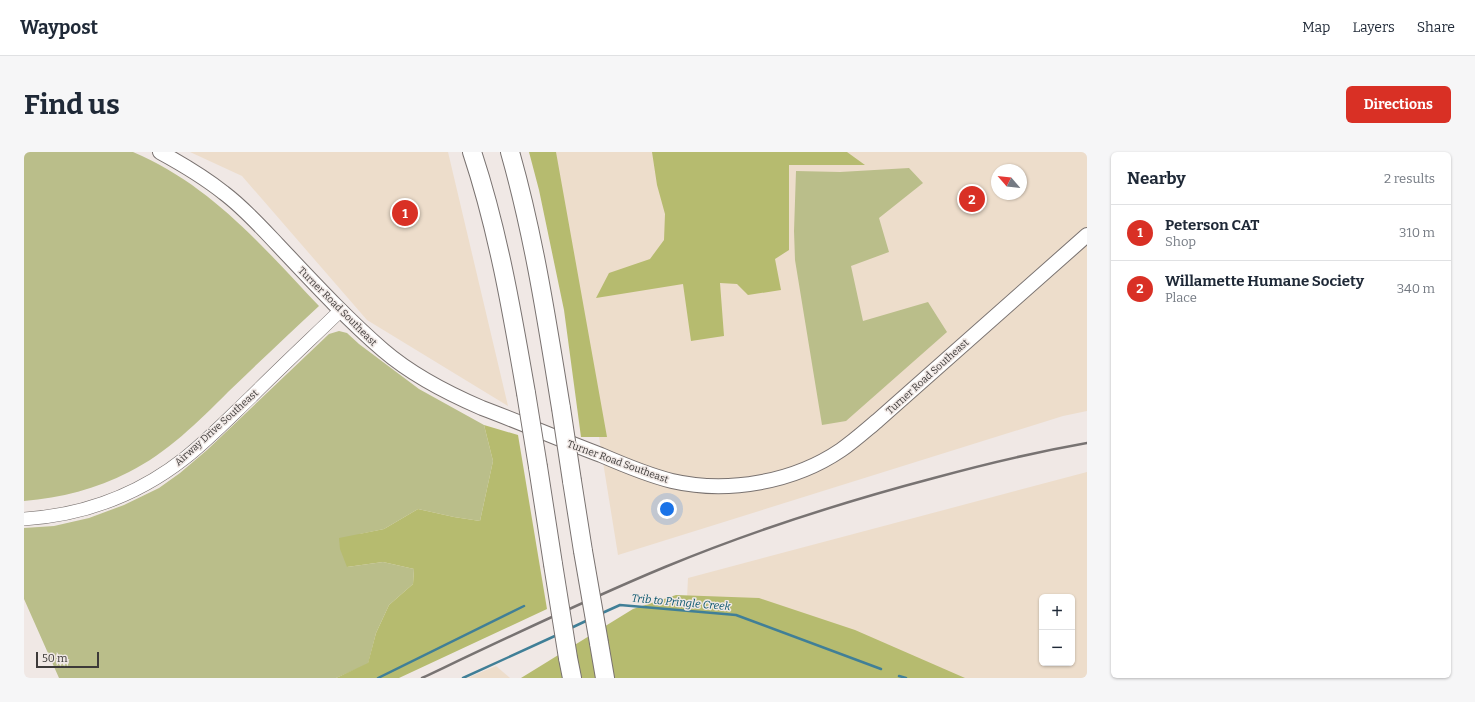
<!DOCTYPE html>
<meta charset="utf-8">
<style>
body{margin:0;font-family:Bitter,serif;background:#f6f6f7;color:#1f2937}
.controls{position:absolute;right:12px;bottom:12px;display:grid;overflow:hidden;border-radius:6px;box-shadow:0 1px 3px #0004}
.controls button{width:36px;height:36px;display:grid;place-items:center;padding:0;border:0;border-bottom:1px solid #e0e1e3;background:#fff;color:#1f2937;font:20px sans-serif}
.compass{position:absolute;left:967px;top:12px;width:36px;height:36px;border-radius:50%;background:#fff;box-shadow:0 1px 3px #0004;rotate:298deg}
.scale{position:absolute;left:12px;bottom:10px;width:63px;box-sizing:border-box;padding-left:4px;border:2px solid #3d3a39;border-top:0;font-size:11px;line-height:14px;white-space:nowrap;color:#3d3a39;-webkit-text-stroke:3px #f0e8e5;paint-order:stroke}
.you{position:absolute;left:643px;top:357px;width:14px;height:14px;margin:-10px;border:3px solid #fff;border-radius:50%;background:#1a73e8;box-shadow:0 0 0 6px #1a73e833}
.badge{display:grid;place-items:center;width:26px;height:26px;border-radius:50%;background:#d93025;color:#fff;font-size:13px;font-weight:700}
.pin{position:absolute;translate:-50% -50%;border:2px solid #fff;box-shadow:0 1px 4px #0006}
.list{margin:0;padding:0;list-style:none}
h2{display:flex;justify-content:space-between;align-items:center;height:52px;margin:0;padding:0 16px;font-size:17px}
h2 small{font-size:13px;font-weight:400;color:#747a83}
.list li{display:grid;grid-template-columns:26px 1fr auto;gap:12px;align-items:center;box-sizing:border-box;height:56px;padding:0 16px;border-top:1px solid #e0e1e3}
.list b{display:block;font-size:15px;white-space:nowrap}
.list p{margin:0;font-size:13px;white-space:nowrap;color:#747a83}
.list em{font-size:13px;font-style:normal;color:#747a83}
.map{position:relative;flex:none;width:1063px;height:526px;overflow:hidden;border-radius:6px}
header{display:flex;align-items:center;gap:24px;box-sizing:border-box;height:56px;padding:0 20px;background:#fff;border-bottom:1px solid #e0e1e3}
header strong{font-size:19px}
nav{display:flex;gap:22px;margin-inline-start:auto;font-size:14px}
.intro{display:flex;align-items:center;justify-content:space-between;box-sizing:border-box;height:96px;padding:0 24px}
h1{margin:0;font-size:28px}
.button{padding:10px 18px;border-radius:6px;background:#d93025;color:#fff;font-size:14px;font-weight:700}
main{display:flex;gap:24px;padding:0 24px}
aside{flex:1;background:#fff;border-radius:6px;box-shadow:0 1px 3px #0004}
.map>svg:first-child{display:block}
.industrial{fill:#edddcb;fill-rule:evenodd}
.green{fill:#babe8a}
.forest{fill:#b6bb6f}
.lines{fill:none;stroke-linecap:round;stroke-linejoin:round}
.stream{stroke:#407f97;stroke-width:2.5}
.tertiary-casing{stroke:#797270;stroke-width:14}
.secondary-casing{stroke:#797270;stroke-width:16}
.motorway-casing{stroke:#797270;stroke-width:20}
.tertiary{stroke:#fff;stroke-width:13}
.secondary{stroke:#fff;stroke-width:14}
.motorway{stroke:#fff;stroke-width:18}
.rail{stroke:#787372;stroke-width:2.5}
.motorway-bridge-casing{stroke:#797270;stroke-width:20;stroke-linecap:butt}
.motorway-bridge{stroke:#fff;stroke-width:18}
.labels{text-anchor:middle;stroke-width:3;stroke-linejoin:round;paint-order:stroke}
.street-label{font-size:10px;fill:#3d3a39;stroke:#f0e8e5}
.water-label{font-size:11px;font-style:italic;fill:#09566e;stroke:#f0e8e5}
</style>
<header>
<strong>Waypost</strong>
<nav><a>Map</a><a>Layers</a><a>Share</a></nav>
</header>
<div class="intro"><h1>Find us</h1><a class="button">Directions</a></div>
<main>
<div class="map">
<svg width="1063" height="526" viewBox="0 0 1063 526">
<rect width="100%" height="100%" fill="#f0e8e5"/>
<g class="industrial">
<path d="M166 0H424L484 254 343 168 218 24Z"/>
<path d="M529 0H1063V259L1039 264 594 403ZM973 18H997V42H973Z"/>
<path d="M1063 320V526H659L664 426ZM1018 445H1048V511H1018Z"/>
<path d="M472 514 486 526H443Z"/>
</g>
<g class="green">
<path d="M0 0H109C187 33 238 94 295 154 265 182 234 211 204 240 174 270 143 301 105 320 72 337 37 346 0 349Z"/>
<path d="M885 16 899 31 855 66 865 100 827 114 839 169 904 150 923 180 822 269 798 273 771 108 770 79 772 19 816 20Z"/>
<path d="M315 179 323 181 335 192 395 237 460 273 469 309 456 369 430 365 394 357 360 377 336 382 323 415 359 410 390 417 389 432 365 453 352 481 344 512 312 526H35L0 447V376L30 374 65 366 100 353 135 336 156 321 183 298 305 182Z"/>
</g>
<g class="forest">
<path d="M505 0H532L583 285H557L540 158 515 38Z"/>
<path d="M628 0H823L841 13H765V98L751 107 757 138 724 143 713 132 696 131 700 184 667 189 659 132 572 146 585 121 626 107 640 88 641 62 633 33Z"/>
<path d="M460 273 494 283 523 457 375 526H312L344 511 352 481 365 453 389 432 390 417 359 410 323 415 316 397 315 386 360 377 394 357 430 365 456 369 469 309Z"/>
<path d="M652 443 735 446 831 478 941 526H497L609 457Z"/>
</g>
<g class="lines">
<g class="stream">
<path d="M576 462 596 453 712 463 857 517"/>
<path d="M547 476 564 468"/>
<path d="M875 524 882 526"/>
<path d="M354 526 500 454"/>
<path d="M439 526 533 483"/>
</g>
<defs>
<path id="tertiary" d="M0 367C60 363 114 343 161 306 185 287 206 265 228 244 257 215 287 187 317 158"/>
<path id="secondary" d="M136 0C158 12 180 25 200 41 220 56 237 75 254 93 288 129 322 166 359 198 388 223 423 241 458 256 498 271 537 288 577 303 600 313 624 323 648 329 704 342 770 330 817 298 830 289 841 279 853 269L1063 83"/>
<g id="motorway">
<path d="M448 0C474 78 488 160 502 241"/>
<path d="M486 0C510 84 523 170 537 256"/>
<path d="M514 315 529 412"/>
<path d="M548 329 559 399"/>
<path d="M575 491 581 526"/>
<path d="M544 506 548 526"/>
</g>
</defs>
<use href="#tertiary" class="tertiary-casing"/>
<use href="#secondary" class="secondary-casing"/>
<use href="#motorway" class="motorway-casing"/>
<use href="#tertiary" class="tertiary"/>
<use href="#secondary" class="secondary"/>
<use href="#motorway" class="motorway"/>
<path class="rail" d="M398 526C478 488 559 449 641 415 728 379 819 350 910 326 961 312 1012 300 1063 291"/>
<defs>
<g id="motorway-bridge">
<path d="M502 241 514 315"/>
<path d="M537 256 548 329"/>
<path d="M559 399 575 491"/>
<path d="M529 412 544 506"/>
</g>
</defs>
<use href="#motorway-bridge" class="motorway-bridge-casing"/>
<use href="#motorway-bridge" class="motorway-bridge"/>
</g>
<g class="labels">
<g class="street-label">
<text transform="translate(314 154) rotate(45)" y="4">Turner Road Southeast</text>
<text transform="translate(903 224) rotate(-42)" y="4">Turner Road Southeast</text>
<text transform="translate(192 275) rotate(-42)" y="4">Airway Drive Southeast</text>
<text transform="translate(594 309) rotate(20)" y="4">Turner Road Southeast</text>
</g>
<g class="water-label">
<text transform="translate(657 450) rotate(5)" y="4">Trib to Pringle Creek</text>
</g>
</g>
</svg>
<div class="controls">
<button>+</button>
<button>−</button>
</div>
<svg class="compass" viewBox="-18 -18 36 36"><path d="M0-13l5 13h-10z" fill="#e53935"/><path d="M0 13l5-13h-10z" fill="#747a83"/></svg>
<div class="scale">50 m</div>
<div class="you"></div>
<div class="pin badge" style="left:381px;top:61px">1</div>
<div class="pin badge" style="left:948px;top:47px">2</div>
</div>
<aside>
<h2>Nearby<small>2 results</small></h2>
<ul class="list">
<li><span class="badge">1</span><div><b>Peterson CAT</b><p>Shop</p></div><em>310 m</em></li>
<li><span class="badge">2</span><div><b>Willamette Humane Society</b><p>Place</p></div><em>340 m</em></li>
</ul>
</aside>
</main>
